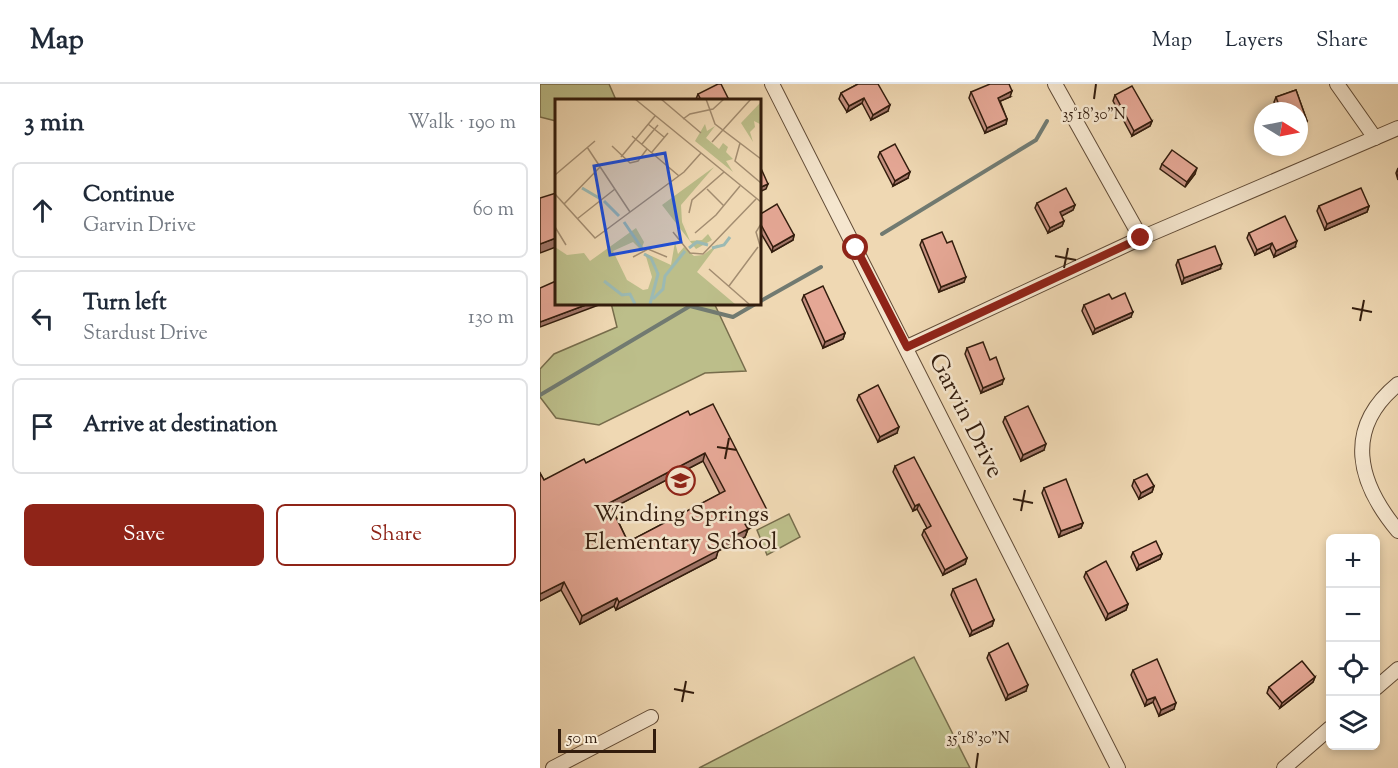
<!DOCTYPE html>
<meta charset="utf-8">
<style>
body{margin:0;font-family:"Sorts Mill Goudy",serif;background:#f6f6f7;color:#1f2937}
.controls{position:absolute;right:18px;bottom:18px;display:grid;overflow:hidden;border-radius:9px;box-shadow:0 3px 9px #0003}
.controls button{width:54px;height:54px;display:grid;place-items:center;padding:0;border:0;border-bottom:2px solid #e0e1e3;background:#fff;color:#1f2937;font:30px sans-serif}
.compass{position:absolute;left:714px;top:18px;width:54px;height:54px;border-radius:50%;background:#fff;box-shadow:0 3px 9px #0003;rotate:100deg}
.scale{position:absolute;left:18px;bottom:15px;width:98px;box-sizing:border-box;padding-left:6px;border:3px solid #321c0d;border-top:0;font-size:16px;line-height:21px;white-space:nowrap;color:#321c0d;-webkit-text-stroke:4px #f5e6ce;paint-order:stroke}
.stop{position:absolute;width:18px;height:18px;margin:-14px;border:4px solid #8f2418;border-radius:50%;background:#fff}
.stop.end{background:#8f2418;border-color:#fff;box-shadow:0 2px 6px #0008}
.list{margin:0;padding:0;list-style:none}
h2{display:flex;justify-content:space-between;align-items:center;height:78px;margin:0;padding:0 24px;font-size:26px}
h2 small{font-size:20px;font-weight:400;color:#747a83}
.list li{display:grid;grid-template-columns:39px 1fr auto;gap:18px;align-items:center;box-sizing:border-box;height:96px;margin:0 12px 12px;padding:0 12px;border:2px solid #e0e1e3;border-radius:9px}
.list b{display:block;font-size:22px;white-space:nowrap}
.list p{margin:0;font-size:20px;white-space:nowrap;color:#747a83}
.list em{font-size:20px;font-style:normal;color:#747a83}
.actions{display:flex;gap:12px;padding:18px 24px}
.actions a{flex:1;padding:14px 0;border:2px solid #8f2418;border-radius:9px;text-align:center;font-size:21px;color:#8f2418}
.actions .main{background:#8f2418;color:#fff}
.icon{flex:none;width:33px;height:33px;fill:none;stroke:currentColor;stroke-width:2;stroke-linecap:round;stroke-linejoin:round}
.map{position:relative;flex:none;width:858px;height:684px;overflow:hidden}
header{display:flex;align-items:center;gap:36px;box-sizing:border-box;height:84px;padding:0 30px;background:#fff;border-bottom:2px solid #e0e1e3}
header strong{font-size:28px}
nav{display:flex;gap:33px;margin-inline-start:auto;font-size:21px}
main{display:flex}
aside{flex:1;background:#fff}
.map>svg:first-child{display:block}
.green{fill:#bcbe8a;stroke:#776d4c;stroke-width:1.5}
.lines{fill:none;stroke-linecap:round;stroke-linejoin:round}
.stream{stroke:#717a71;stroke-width:4}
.minor-casing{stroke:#614b36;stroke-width:16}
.minor{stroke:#f5e6ce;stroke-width:14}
.wall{fill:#c59080;stroke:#321c0d;stroke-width:1.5;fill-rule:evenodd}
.shaded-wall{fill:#a07568;stroke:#321c0d;stroke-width:1.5}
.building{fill:#e5a795;stroke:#321c0d;stroke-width:1.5;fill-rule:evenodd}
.route{stroke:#8f2418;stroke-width:8}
.ticks{fill:none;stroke:#321c0d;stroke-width:2}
.labels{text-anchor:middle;stroke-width:5;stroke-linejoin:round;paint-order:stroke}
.street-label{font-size:24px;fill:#321c0d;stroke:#f5e6ce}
.poi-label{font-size:24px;fill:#321c0d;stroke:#f5e6ce}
.inset-river{fill:none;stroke:#9bb9b3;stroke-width:3}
.inset-road{fill:none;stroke:#a38d71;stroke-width:1.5}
.view{fill:#1d4ed8;fill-opacity:0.15;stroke:#1d4ed8;stroke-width:3}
.inset-edge{fill:none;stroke:#321c0d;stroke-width:3}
.ticks-label{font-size:15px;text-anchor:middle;fill:#321c0d;stroke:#f5e6ce;stroke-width:5;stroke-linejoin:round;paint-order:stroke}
</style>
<header>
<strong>Map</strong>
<nav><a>Map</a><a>Layers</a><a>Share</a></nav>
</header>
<main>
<aside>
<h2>3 min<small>Walk · 190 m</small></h2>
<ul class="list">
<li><svg class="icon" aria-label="ahead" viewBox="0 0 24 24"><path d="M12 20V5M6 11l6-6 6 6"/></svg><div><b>Continue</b><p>Garvin Drive</p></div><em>60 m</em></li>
<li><svg class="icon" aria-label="left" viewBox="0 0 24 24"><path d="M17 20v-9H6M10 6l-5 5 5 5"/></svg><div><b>Turn left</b><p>Stardust Drive</p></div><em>130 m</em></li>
<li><svg class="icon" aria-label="arrive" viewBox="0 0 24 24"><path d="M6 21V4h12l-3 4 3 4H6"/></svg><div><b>Arrive at destination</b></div></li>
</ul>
<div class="actions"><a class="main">Save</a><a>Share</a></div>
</aside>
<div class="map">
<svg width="858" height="684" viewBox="0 0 858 684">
<rect width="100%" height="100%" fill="#efd8b3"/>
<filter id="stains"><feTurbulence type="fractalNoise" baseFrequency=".00333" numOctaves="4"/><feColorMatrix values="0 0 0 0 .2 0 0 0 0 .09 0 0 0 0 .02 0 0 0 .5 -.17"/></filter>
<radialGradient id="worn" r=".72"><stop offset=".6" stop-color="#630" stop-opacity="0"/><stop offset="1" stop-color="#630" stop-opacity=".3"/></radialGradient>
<g class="green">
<path d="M0 0H69L76 16H16V37L0 33Z"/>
<path d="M71 219H174L206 287 165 289 59 341 16 334 0 313V285L14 270 77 243Z"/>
<path d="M249 430 260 453 227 471 217 446Z"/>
<path d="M374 573 430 684H159Z"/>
</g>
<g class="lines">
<g class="stream">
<path d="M342 150 496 56 507 37"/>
<path d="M219 218 281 183"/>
<path d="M0 311 150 222 193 233 217 219"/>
</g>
<defs>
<g id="minor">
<path d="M232 0 578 684"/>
<path d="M515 0 601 154"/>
<path d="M797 0 835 54"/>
<path d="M367 263 601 154 858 44"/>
<path d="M858 300C803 345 818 399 858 447"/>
<path d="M836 604 858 585"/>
<path d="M13 684 111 633"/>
<path d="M744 684 790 644"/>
</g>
</defs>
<use href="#minor" class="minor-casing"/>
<use href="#minor" class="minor"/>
</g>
<g class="wall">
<path d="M318 0 348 27 331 36 322 19 307 28 299 15 301 9Z"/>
<path d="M756 6 767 37 765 42 759 44V27H737L734 18 736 13Z"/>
<path d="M431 8 470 13 460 17 467 35 466 40 445 49 429 14Z"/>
<path d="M158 10 189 16H157L156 15Z"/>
<path d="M575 11 612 37 610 42 592 52 573 17Z"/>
<path d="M340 68 368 94 353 102 338 73Z"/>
<path d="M622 80 655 90 645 103 620 85Z"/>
<path d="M858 84V96L856 89Z"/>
<path d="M497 119 535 121 533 126 521 132 524 137 522 142 508 149 495 124Z"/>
<path d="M779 122H829L827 128 785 146 777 127Z"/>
<path d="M219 131 254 151 253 156 232 168 219 146Z"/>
<path d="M709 149 755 163 734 173 730 164 715 171 707 154Z"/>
<path d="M382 156 407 159 424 198 399 208 380 161Z"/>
<path d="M638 176 680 185 642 200 636 181Z"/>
<path d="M264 211 305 249 303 255 283 264 262 216Z"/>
<path d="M572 215 591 233 553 250 542 227 544 221Z"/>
<path d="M427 264 450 276 462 300 441 309 425 270Z"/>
<path d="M319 311 357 349 338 358 317 316Z"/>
<path d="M150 331 225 436 208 445 205 453 178 467 176 474 76 526 74 522 40 540 21 506 0 517V389L4 396 46 379ZM163 377 180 410 88 458 72 424Z"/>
<path d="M465 333 504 366 481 377 463 338Z"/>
<path d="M355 382 427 474 425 480 403 491 382 451 384 446 387 444 377 425 373 427 353 388Z"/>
<path d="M594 396 614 402 612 408 599 415 592 402Z"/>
<path d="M504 404 543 439 541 444 519 453 502 409Z"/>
<path d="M593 468 622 470 620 475 597 486 591 473Z"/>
<path d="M546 488 588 520 586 526 566 536 544 493Z"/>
<path d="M413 505 454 536 452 542 430 552 411 511Z"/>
<path d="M449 569 486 607 466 616 447 574Z"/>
<path d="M593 586 634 625 619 632 613 618 605 622 591 591Z"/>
<path d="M775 593 773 598 740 624 727 609 729 603Z"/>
</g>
<g class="shaded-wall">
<path d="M472 7 470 13 456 19 458 14Z"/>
<path d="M324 14 322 19 307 28 309 22Z"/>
<path d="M350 21 348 27 331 36 333 31Z"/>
<path d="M467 35 466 40 445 49 447 44Z"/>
<path d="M612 37 610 42 592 52 594 47Z"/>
<path d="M767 37 765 42 759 44V39Z"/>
<path d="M657 84 655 90 645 103 647 98Z"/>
<path d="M370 88 368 94 353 102 355 97Z"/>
<path d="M228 100 226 105 219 108V104Z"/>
<path d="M535 121 533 126 518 134 520 128Z"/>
<path d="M829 122 827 128 785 146 787 140Z"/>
<path d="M524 137 522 142 508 149 510 144Z"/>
<path d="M254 151 253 156 232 168 233 163Z"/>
<path d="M16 154V163L0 169V160Z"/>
<path d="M757 157 755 163 734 173 736 167Z"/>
<path d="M732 159 730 164 715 171 717 166Z"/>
<path d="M682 180 680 185 642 200 644 194Z"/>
<path d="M426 193 424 198 399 208 401 203Z"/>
<path d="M51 219H64L0 243V238Z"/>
<path d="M593 228 591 233 553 250 555 245Z"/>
<path d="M305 249 303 255 283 264 285 258Z"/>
<path d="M464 295 462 300 441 309 443 304Z"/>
<path d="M359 343 357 349 338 358 340 353Z"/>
<path d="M506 360 504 366 481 377 483 371Z"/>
<path d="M165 369 163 377 67 427 69 419Z"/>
<path d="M614 402 612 408 599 415 601 409Z"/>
<path d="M379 420 377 425 373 427 375 422Z"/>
<path d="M228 428 225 436 205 447 208 445 205 453 178 467 176 474 76 526 79 518 176 461 205 440Z"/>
<path d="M543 439 541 444 519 453 521 447Z"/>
<path d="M622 470 620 475 597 486 599 481Z"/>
<path d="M427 474 425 480 403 491 405 486Z"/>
<path d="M24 498 21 506 0 517V510Z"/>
<path d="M77 514 74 522 40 540 42 532Z"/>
<path d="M588 520 586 526 566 536 568 530Z"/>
<path d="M454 536 452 542 430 552 432 547Z"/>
<path d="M775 593 773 598 740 624 742 619Z"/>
<path d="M488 601 486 607 466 616 468 611Z"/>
<path d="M615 613 613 618 605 622 607 616Z"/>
<path d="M636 619 634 625 619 632 621 626Z"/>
</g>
<g class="building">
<path d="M178 0H181L189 16H161L158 10Z"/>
<path d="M318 0H338L350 21 333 31 324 14 309 22 301 9Z"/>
<path d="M450 0H469L472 7 458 14 467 35 447 44 431 8Z"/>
<path d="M592 2 612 37 594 47 575 11Z"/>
<path d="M756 6 767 37 759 39V27H741L736 13Z"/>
<path d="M355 60 370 88 355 97 340 68Z"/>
<path d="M632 66 657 84 647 98 622 80Z"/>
<path d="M219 80 228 100 219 104Z"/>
<path d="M526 104 535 121 520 128 524 137 510 144 497 119Z"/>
<path d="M821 104 829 122 787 140 779 122Z"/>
<path d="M16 109V154L0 160V114Z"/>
<path d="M237 120 254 151 233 163 219 137V131Z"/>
<path d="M745 132 757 157 736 167 732 159 717 166 709 149Z"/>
<path d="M402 148 407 159 412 157 426 193 401 203 382 156Z"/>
<path d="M675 162 682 180 644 194 638 176Z"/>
<path d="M16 197V219H51L0 238V204Z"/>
<path d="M283 202 305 249 285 258 264 211Z"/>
<path d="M585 209 593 228 555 245 544 221 569 210 572 215Z"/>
<path d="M443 258 450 276 456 273 464 295 443 304 427 264Z"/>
<path d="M338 301 359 343 340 353 319 311Z"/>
<path d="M173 320 228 428 205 440 208 445 176 461 179 466 79 518 77 514 42 532 24 498 0 510V389L4 396 44 375 46 379 148 327 150 331ZM165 369 185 407 88 458 69 419Z"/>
<path d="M488 322 506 360 483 371 465 333Z"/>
<path d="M374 373 427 474 405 486 384 446 391 442 379 420 375 422 355 382Z"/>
<path d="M607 390 614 402 601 409 594 396Z"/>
<path d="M526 395 543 439 521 447 504 404Z"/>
<path d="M616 457 622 470 599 481 593 468Z"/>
<path d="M566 477 588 520 568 530 546 488Z"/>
<path d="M436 495 454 536 432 547 413 505Z"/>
<path d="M468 559 488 601 468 611 449 569Z"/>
<path d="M617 575 636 619 621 626 615 613 607 616 593 586Z"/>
<path d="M762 577 775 593 742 619 729 603Z"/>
</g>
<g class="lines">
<path class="route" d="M316 164 367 263 601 154"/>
</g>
<path class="ticks" d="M554 15 556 0M515 172 536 176M524 184 528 164M812 224 832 228M820 237 824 216M177 363 197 366M185 375 189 354M473 415 493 419M481 427 485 406M134 605 154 609M142 618 146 597M436 684 438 669"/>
<defs>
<symbol id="school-ring" viewBox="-11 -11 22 22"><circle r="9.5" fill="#f5e6ce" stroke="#8f2418" stroke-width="1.5"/><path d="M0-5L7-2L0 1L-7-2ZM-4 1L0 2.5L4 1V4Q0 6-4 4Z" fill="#8f2418"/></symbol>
</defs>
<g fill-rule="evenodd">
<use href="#school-ring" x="124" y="380" width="33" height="33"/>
</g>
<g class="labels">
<g class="street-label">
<text transform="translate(427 331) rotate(63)" y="8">Garvin Drive</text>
</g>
<g class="poi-label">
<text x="141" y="437">Winding Springs<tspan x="141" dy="28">Elementary School</tspan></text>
</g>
</g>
<g transform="translate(15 15)">
<rect width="206" height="206" fill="#efd8b3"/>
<path d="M205 4V25L199 22 200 28 195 33 198 43 186 24ZM150 25 152 32 160 27 151 39 164 50 168 44 173 48 171 53 178 60 171 62 178 73 140 42ZM159 68 126 106 127 123 135 142 147 141 153 135 157 141 141 150 107 106ZM81 129 89 143 86 151 78 143 58 152 72 181 88 191 93 190 97 178 90 154 116 166 120 143 123 155 129 148 139 157 148 156 163 145 142 173 180 205H0V148L12 156 29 154 35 162Z" fill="#bcbe8a"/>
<path class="inset-river" d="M27 89 44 99M49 102 64 117M69 123 88 151M134 149 142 143 153 146M157 149 169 146 175 138M89 155 96 159 103 175 95 205M49 182 67 196 75 195 80 205M98 200 108 190 110 177 130 152"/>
<path class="inset-road" d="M80 0 206 103M106 0 146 34M151 0 160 25 206 60M128 20 135 15 158 10 169 0M93 25 109 38M77 37 124 77M157 43 196 0M185 44 180 62 206 84M87 45 103 26M57 47 75 64 83 62 92 50M32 48 75 113M97 53 113 34M66 58 100 17M0 76 40 42M152 90 169 107M0 95 40 139 129 73 146 54M9 105 45 68M134 114 137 101 169 73M22 120 60 90M206 125 201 133 206 150M0 128 11 146M118 133 135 154 148 155 201 100M140 134 161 116 185 87M78 158 93 150 112 158M154 170 194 205M174 187 203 148"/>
<path class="view" d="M110 54 126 143 55 156 39 67Z"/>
<rect width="206" height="206" class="inset-edge"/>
</g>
<g class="ticks-label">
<text x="554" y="35">35°18'30"N</text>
<text x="438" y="659">35°18'30"N</text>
</g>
<rect width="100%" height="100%" filter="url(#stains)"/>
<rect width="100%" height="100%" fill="url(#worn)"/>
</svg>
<div class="controls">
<button>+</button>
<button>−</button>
<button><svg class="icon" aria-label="locate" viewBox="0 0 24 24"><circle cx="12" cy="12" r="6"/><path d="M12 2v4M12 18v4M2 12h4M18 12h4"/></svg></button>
<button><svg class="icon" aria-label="layers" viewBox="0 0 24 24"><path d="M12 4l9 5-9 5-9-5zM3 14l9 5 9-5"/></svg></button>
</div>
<svg class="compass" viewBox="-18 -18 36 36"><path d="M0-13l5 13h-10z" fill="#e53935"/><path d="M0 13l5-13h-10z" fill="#747a83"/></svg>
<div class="scale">50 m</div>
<div class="stop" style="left:316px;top:164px"></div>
<div class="stop end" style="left:601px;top:154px"></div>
</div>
</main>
